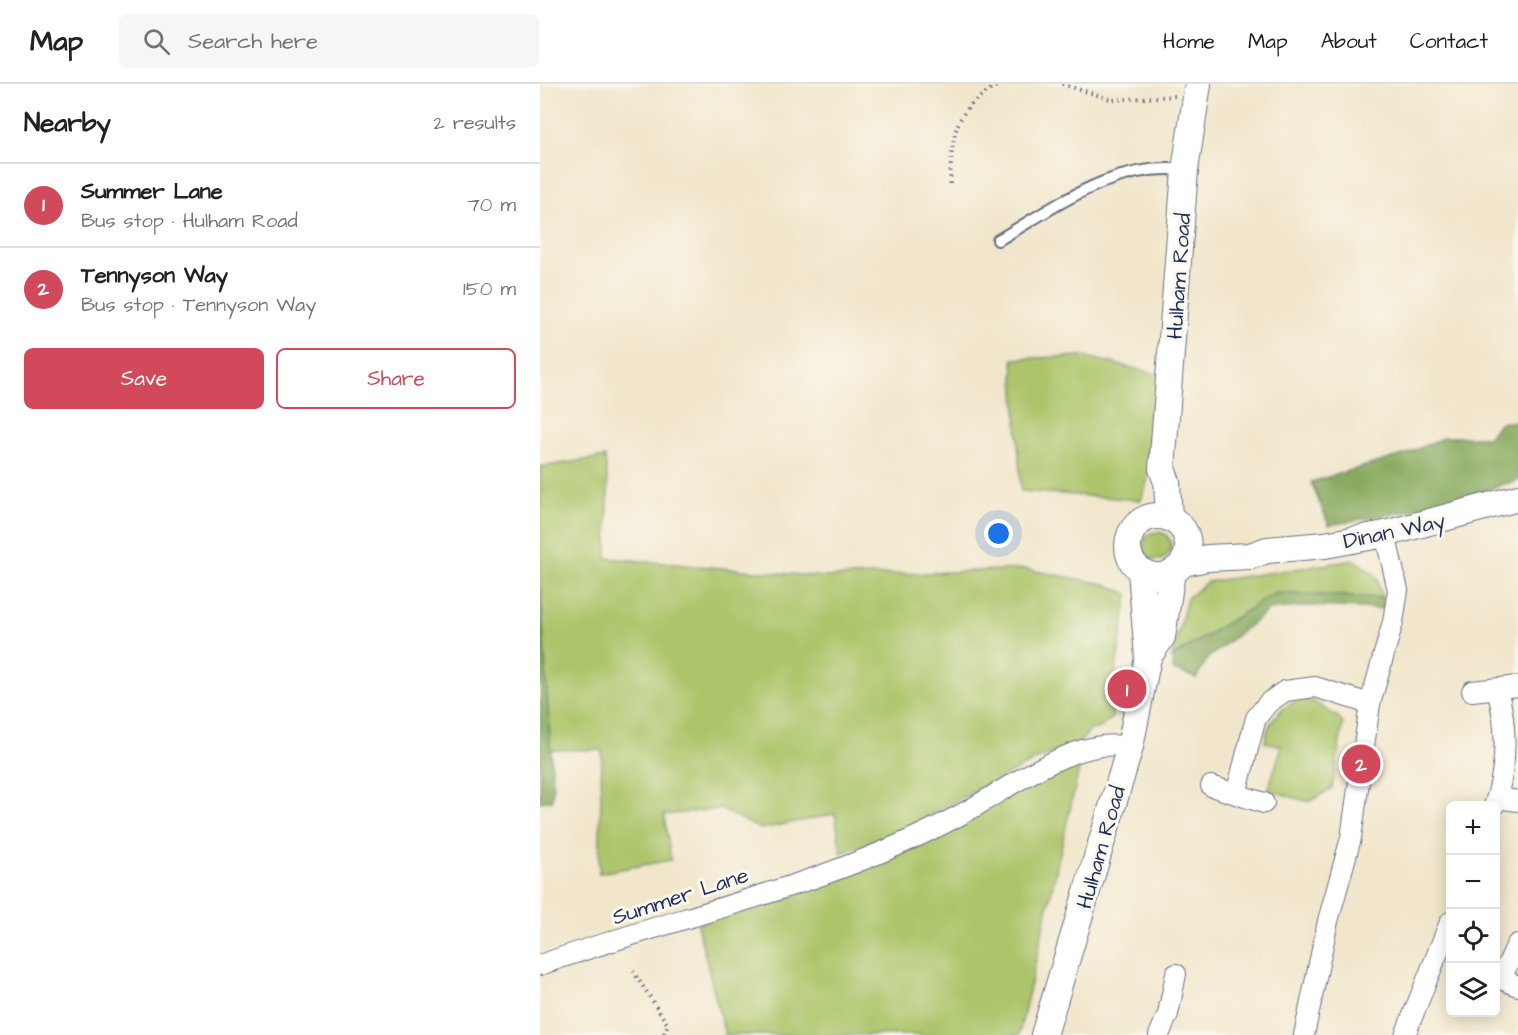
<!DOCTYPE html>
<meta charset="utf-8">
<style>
body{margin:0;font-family:"Architects Daughter",sans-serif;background:#f6f6f6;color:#202124}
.controls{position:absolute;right:18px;bottom:18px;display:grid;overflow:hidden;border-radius:9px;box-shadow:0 3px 15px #0003}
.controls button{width:54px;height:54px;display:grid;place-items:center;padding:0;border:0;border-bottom:2px solid #e0e0e0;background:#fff;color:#202124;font:30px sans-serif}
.you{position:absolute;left:459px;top:450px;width:21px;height:21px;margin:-15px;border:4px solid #fff;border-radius:50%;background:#1a73e8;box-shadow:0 0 0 9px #1a73e833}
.badge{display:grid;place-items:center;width:39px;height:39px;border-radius:50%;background:#d1495b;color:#fff;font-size:20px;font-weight:700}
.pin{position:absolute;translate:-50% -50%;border:3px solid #fff;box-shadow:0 2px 6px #0006}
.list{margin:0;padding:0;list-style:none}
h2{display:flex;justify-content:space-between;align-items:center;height:78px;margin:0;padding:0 24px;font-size:26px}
h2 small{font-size:20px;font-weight:400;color:#757577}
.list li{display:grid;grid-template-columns:39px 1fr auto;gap:18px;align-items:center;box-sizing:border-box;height:84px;padding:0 24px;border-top:2px solid #e0e0e0}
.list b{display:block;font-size:22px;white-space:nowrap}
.list p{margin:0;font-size:20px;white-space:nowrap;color:#757577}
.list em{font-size:20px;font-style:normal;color:#757577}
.actions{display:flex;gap:12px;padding:18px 24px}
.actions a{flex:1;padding:14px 0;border:2px solid #d1495b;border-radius:9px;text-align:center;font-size:21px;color:#d1495b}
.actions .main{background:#d1495b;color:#fff}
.icon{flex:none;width:33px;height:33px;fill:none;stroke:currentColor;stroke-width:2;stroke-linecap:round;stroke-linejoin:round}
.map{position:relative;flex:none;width:978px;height:951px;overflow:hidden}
header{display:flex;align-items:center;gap:36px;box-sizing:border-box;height:84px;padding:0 30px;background:#fff;border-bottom:2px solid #e0e0e0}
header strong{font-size:28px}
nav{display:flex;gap:33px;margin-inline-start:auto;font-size:21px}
.search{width:420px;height:54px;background:#f6f6f6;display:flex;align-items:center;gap:15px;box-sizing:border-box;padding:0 21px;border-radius:9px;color:#757577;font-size:22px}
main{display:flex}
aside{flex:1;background:#fff}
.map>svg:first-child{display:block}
.green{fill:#acc56a;stroke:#647a64;stroke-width:1.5}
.forest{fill:#89aa5e;stroke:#526c5e;stroke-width:1.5}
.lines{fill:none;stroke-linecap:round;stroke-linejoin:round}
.service-casing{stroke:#666f84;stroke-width:14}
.minor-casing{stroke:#666f84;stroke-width:22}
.tertiary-casing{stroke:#666f84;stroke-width:28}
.path{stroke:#666f84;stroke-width:4;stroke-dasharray:1.5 4.5;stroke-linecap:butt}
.service{stroke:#fff;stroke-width:10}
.minor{stroke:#fff;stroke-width:20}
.tertiary{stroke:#fff;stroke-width:26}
.labels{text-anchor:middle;stroke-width:6;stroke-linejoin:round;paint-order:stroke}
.street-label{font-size:22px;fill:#1b2f5e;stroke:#fbf7ec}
</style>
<header>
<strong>Map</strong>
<div class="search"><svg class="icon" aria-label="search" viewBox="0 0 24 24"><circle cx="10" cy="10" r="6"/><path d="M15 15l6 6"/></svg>Search here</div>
<nav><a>Home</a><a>Map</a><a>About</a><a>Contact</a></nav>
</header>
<main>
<aside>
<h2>Nearby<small>2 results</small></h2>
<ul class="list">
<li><span class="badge">1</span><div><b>Summer Lane</b><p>Bus stop · Hulham Road</p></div><em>70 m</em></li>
<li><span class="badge">2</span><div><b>Tennyson Way</b><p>Bus stop · Tennyson Way</p></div><em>150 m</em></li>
</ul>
<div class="actions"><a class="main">Save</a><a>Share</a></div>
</aside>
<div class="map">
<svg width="978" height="951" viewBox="0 0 978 951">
<rect width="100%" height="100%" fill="#fbf7ec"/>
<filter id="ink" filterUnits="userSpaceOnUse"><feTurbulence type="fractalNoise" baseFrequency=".0167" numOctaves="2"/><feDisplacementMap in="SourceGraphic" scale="12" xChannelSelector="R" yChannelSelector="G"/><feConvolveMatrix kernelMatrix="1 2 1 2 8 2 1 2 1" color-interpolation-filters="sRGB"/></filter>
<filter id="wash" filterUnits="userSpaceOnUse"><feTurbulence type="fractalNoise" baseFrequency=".008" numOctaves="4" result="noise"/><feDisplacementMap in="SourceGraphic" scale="24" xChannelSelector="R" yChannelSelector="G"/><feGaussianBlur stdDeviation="1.35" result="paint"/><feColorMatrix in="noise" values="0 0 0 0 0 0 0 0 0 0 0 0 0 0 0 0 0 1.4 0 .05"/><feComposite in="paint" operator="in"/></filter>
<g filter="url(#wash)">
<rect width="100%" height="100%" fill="#f1e6cb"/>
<g class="green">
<path d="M543 272 620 291 607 398 601 416 481 407 473 275Z"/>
<path d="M65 373 68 405 67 474 285 493 485 485 565 500 588 510 573 603 572 634 560 644 550 646 540 658 501 673 357 748 301 769 295 730 221 745 180 725 124 731 131 776 59 789 62 666H10L0 504V383Z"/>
<circle cx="617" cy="462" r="14"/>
<path d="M815 476 836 492 842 514 735 509 632 573 647 514 667 498Z"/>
<path d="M766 613 798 633 803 640 792 704 769 718 728 706 742 662 725 658C727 634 745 620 766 613Z"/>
<path d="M541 676 479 951H185L157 840Z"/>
</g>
<g class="forest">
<path d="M978 337V396L881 425 789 441 771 398 867 370 904 353H949L959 339Z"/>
<path d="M1 504 13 707 12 716 0 718Z"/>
<path d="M735 509 842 514 845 525 769 522 729 526 668 574 656 594 633 586 632 573Z"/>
</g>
</g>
<g filter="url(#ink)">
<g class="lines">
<defs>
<path id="service" d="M458 156C516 123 574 77 645 86"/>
<g id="minor">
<path d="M932 607 978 602"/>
<path d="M671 702 724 719"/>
<path d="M696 710 716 634 728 619 745 607 775 603 830 620"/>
<path d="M957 714 978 717"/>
<path d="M954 722C967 684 968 643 957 606"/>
<path d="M0 881C140 831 289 802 420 731 467 706 535 651 590 663"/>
<path d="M956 893 978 902"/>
<path d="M961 895 977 860"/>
<path d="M619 951 628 930 636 890"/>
<path d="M764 951 788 837 811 754 830 620 853 538 858 506 845 450"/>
<path d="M865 951 910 838"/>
</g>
<g id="tertiary">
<circle cx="618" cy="462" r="30"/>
<path d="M629 434 627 398 622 385 645 86 658 0"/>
<path d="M643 479 667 474 710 472 727 466 785 461 845 450 978 414"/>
<path d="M608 573 622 553 632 488"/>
<path d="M504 951 590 663 608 573 601 487"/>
</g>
</defs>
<use href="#service" class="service-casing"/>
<use href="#minor" class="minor-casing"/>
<use href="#tertiary" class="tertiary-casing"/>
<g class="path">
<path d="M522 0 573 16 636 12"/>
<path d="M410 100C412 50 412 26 460 0"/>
<path d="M93 887 128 941 123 951"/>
</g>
<use href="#service" class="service"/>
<use href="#minor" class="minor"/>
<use href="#tertiary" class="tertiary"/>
</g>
</g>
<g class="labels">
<g class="street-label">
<text transform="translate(638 192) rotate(-86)" y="8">Hulham Road</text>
<text transform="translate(854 446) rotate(-12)" y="8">Dinan Way</text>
<text transform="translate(560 763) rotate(-74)" y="8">Hulham Road</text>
<text transform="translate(140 811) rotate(-18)" y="8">Summer Lane</text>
</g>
</g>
</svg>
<div class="controls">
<button>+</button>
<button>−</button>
<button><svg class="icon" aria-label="locate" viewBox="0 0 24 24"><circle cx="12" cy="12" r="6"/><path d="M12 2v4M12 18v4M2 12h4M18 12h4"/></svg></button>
<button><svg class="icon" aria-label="layers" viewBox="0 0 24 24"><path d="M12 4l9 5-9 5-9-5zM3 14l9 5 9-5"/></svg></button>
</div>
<div class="you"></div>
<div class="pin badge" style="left:587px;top:605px">1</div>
<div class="pin badge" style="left:821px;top:680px">2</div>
</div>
</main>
